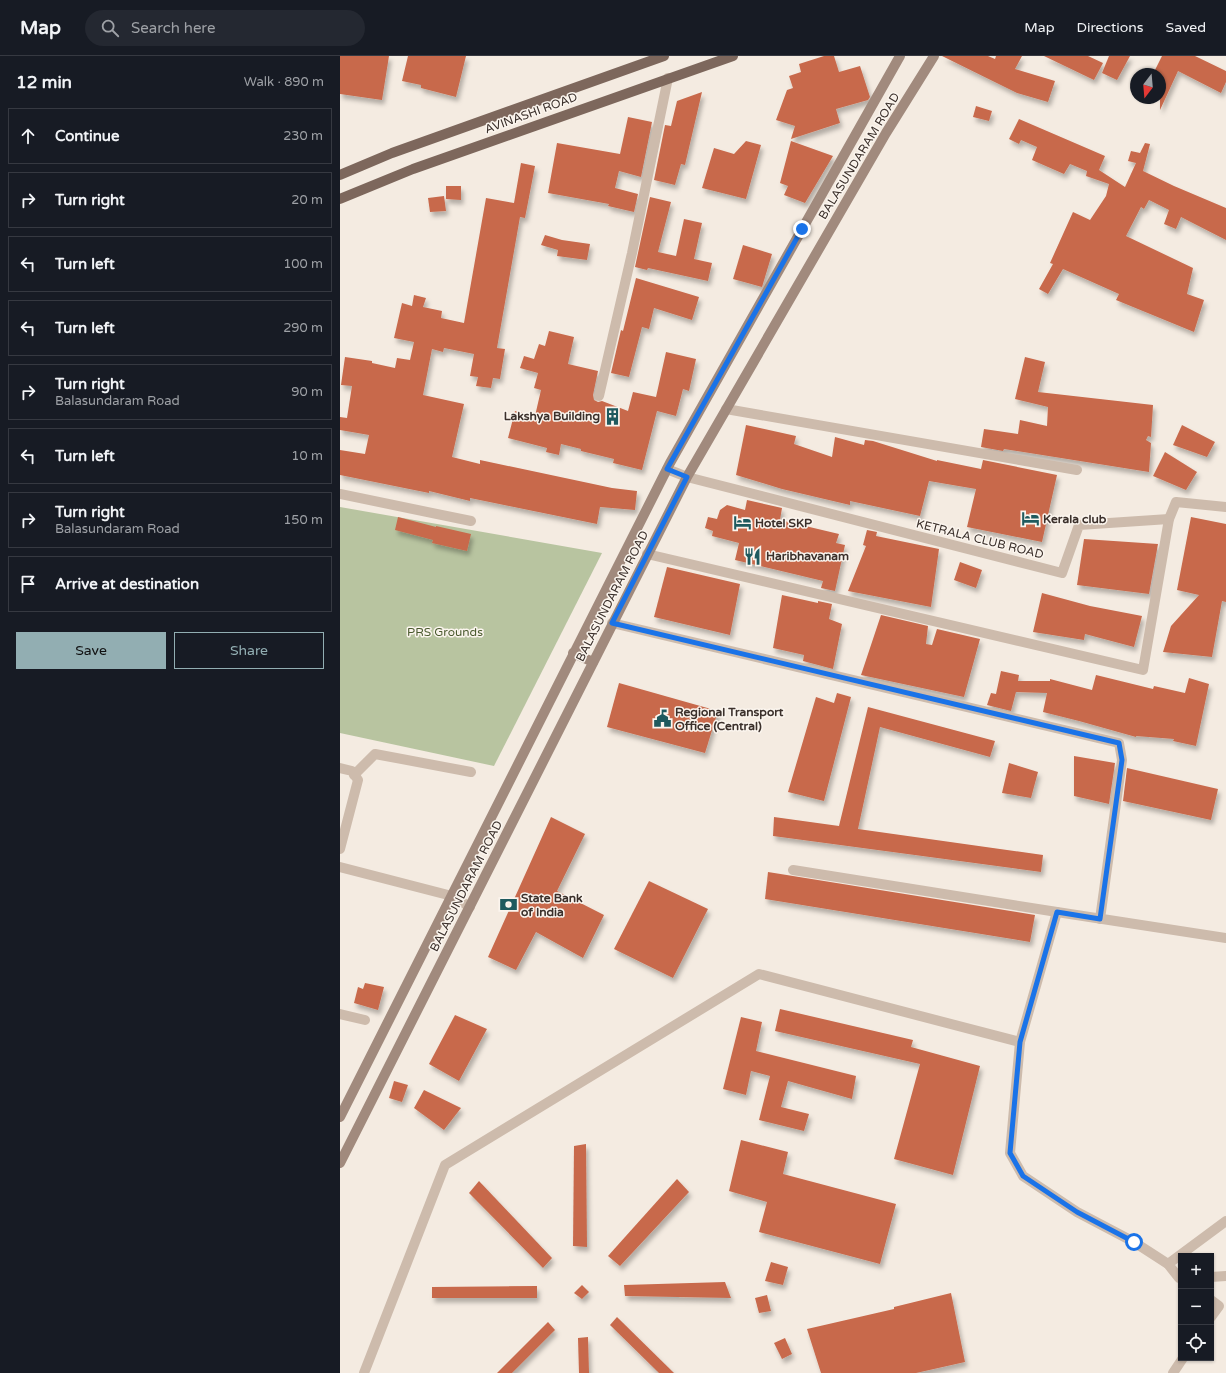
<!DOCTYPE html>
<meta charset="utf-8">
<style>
body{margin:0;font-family:"Varela Round",sans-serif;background:#242831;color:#f1f3f6}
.controls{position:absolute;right:12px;bottom:12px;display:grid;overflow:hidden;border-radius:0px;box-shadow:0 1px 3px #0004}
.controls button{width:36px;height:36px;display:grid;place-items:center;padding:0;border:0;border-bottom:1px solid #363941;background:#171b24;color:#f1f3f6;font:20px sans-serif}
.compass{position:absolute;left:790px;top:12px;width:36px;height:36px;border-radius:50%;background:#171b24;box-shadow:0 1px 3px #0004;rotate:196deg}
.stop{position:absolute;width:12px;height:12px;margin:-9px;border:3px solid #1a73e8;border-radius:50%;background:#fff}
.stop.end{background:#1a73e8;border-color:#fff;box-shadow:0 1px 4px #0008}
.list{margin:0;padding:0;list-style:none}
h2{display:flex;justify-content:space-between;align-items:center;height:52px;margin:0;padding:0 16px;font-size:17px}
h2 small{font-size:13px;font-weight:400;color:#9ea1a6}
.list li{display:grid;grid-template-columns:26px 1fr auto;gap:12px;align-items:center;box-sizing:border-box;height:56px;margin:0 8px 8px;padding:0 8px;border:1px solid #363941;border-radius:0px}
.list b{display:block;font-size:15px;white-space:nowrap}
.list p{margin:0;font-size:13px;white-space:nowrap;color:#9ea1a6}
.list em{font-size:13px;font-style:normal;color:#9ea1a6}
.actions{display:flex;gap:8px;padding:12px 16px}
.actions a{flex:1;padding:9px 0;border:1px solid #92aeb2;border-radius:0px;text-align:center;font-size:14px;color:#92aeb2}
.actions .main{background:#92aeb2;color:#111}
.icon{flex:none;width:22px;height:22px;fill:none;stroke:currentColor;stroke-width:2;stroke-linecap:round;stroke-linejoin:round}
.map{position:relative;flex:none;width:886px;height:1317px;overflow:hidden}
header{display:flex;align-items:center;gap:24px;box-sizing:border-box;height:56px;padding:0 20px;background:#171b24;border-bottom:1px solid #363941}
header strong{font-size:19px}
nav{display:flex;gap:22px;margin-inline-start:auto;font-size:14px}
.search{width:280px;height:36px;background:#242831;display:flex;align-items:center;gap:10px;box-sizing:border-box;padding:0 14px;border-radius:22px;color:#9ea1a6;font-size:15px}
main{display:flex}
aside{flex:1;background:#171b24}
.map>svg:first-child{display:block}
.green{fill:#b8c4a0}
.building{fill:#c8694b;filter:url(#shadow)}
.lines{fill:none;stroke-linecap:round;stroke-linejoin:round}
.street{stroke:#cdbbac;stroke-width:10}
.secondary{stroke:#a18a7d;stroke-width:10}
.primary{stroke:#7d675c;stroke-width:10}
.route{stroke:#1a73e8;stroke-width:5}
.labels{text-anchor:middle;stroke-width:3;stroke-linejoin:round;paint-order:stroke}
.street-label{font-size:12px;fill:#3b302b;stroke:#fbf5ee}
.poi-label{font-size:12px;font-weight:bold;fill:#3b302b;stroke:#fbf5ee;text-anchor:start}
.park-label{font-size:12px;fill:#4a5a2e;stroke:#fbf5ee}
</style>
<header>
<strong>Map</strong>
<div class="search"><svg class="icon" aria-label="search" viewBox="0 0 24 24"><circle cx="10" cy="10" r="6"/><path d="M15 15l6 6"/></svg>Search here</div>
<nav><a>Map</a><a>Directions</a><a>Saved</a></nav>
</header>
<main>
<aside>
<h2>12 min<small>Walk · 890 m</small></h2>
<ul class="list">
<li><svg class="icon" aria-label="ahead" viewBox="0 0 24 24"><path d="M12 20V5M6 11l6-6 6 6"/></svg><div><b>Continue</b></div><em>230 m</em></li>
<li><svg class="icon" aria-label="right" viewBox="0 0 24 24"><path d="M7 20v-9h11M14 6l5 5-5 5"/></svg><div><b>Turn right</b></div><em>20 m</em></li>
<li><svg class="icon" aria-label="left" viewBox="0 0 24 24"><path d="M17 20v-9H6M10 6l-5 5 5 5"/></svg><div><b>Turn left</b></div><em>100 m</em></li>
<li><svg class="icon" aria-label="left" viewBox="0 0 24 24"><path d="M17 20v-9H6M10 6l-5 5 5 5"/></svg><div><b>Turn left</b></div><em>290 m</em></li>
<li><svg class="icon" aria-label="right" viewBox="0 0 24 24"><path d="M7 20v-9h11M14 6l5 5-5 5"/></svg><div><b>Turn right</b><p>Balasundaram Road</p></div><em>90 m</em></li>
<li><svg class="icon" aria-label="left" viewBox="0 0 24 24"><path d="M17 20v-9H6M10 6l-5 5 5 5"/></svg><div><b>Turn left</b></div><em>10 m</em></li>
<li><svg class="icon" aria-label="right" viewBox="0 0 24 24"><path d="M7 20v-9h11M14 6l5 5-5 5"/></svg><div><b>Turn right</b><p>Balasundaram Road</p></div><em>150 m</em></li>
<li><svg class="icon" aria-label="arrive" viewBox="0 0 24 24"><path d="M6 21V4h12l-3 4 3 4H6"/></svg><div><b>Arrive at destination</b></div></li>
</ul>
<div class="actions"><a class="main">Save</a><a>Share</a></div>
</aside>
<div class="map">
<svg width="886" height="1317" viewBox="0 0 886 1317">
<defs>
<filter id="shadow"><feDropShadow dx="2.5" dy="4.5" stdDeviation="2" flood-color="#0004"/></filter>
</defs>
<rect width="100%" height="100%" fill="#f4ebe1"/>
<path class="green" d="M0 451 262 497 154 710 0 677Z"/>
<g class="building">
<path d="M0 0H49L42 44 0 38Z"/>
<path d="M68 0H126L116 41 81 32V29L62 25Z"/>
<path d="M484 0H494L499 16 520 10 530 41 528 44 496 53 500 67 451 83 455 70 436 64 447 34 453 32 449 20 461 16 459 8Z"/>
<path d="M602 0H648L655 3 656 0H682L675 13 715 25 708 46 677 37Z"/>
<path d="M704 0H748L763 7 754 24Z"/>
<path d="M769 0H790L777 24 762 17Z"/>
<path d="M822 0H855L886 15V26L881 37 838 15 820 54V18H813Z"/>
<path d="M362 36 345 109 341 108 335 129 314 124 325 69 331 70 337 45Z"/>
<path d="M636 50 652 55 649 65 633 61Z"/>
<path d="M288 61 312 66 301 121 279 115 275 132 298 138 294 156 268 150 269 148 208 137 217 87 280 98Z"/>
<path d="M679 63 765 100 759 114 785 131 796 107 788 105 791 95 800 97 805 87 810 88 803 115 834 130 886 152V184L841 161 836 173 824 168 829 154 809 144 804 153 801 151 786 180 853 212 847 238 864 244 854 276 776 244 779 238 723 213 708 238 699 233 713 208 710 207 733 156 750 164 766 140 769 128 746 120 747 115 730 108 724 118 692 104 697 91 681 84 679 88 669 83Z"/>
<path d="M406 85 421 89 406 143 362 132 374 92 394 98Z"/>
<path d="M451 85 493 100 465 147 444 139 448 130 440 127Z"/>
<path d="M181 107 195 110 185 162 180 161 157 292 165 293 160 323 153 322 151 332 136 330 138 321 130 320 134 298 104 292 103 296 92 293 83 339 124 348 112 401 140 408V404L272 432 297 435 295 454 260 451 257 468 130 442V445L89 435V437L0 419V394L25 398 29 379 0 374V361L7 362 12 330 1 329 5 301 32 305V307L55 312 57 302 70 304 74 286 54 282 62 247 72 250 74 239 86 242 83 251 102 255 101 262 124 267 146 142 174 147Z"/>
<path d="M106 130H121V144L106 143Z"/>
<path d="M104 140 106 155 90 156 88 142Z"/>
<path d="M310 141 331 146 318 196 336 200 344 163 362 167 354 203 372 207 368 225 308 212 307 214 295 211Z"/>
<path d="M205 179 222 184 250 188 247 204 217 200 218 194 201 189Z"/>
<path d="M403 189 432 198 422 231 393 223Z"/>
<path d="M296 222 359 241 352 264 314 252 309 273 302 271 289 321 271 317 281 274 283 275Z"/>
<path d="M209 275 234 281 228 308 258 315 253 339 254 344 258 346 262 345 288 355 293 336 316 341 326 296 356 303 349 335 343 333 336 360 317 355 302 414 273 407 274 403 241 395V393L221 388 219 399 206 396 207 392 168 382 175 355 195 360 201 334 194 332 198 317 180 312 184 300 194 303 199 288 205 290Z"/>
<path d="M685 301 705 306 698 336 813 349 811 381 808 380 806 384 811 387 809 416 664 393 663 395 641 391 644 373 678 378 680 364 707 370 708 351 675 343Z"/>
<path d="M406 369 456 380 454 388 492 401 495 381 524 389 525 384 533 385 597 405V404L641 413 643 404 717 419 702 486 627 471 636 433 589 425 580 460 510 445V449L442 433 396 419Z"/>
<path d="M842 369 875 386 867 401 833 389Z"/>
<path d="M825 396 857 416 846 434 813 420Z"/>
<path d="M407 444 442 452 440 464 499 478 496 487 505 489 495 535 481 532 483 525 395 504 399 487 372 480 373 475 365 472 368 461 377 463 380 454 387 449 405 454Z"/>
<path d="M58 461 96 471V470L131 478 127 495 92 487 93 484 55 474Z"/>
<path d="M851 461 886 468V546L882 545 872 601 823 596 831 570 859 539 837 534Z"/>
<path d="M527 474 537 476 536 480 599 493 591 551 508 535 526 490 523 489Z"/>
<path d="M744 483 818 488 809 538 737 529Z"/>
<path d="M620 506 642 514 636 532 614 524Z"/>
<path d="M327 511 400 528 390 579 314 561Z"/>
<path d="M702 537 750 550 802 560 794 591 745 578 744 584 693 576Z"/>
<path d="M442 539 478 547V545L492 548 489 563 502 568 493 613 463 605 464 599 433 592Z"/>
<path d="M541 559 588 570 586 588 592 589 597 573 640 583 624 641 521 619Z"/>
<path d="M661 615 679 619 678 625H710V623L752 634 756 619 813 633 814 630 845 637 849 622 869 628 856 690 833 685 834 683 796 680V681L739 665 703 656 707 637 676 636 671 655 647 649 651 637 656 638Z"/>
<path d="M279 627 378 655 365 697 267 671Z"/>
<path d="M497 637 511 641 484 745 448 736 476 641 494 647Z"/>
<path d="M528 651 655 685 650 701 540 671 518 773 703 799 701 816 433 780 434 761 499 770Z"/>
<path d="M734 700 775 707 769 748 734 740Z"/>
<path d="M669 707 698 716 691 742 662 737Z"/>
<path d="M787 712 878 733 871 764 783 745Z"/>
<path d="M211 761 245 778 217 835 264 859 243 902 196 876 176 914 148 901Z"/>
<path d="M428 816 695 859 690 886 425 843Z"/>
<path d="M309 825 368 853 333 922 274 893Z"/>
<path d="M25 927 44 931 38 954 14 947 18 931 23 933Z"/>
<path d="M440 953 573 984 571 991 640 1010 613 1119 554 1103 580 1008 435 975Z"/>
<path d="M115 959 147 973 119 1025 89 1008Z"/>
<path d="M401 961 422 966 416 995 516 1020 512 1043 448 1025 441 1051 469 1058 464 1075 419 1064 430 1020 411 1015 406 1039 383 1033Z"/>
<path d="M54 1025 68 1029 62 1046 49 1042Z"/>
<path d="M84 1034 121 1052 104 1074 74 1052Z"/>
<path d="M401 1084 448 1096 443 1118 556 1148 540 1208 419 1176 427 1146 389 1135Z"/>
<path d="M246 1088 247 1191 233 1190 234 1090Z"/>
<path d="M337 1123 349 1136 280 1210 268 1200Z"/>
<path d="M139 1125 212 1202 203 1212 129 1137Z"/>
<path d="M431 1206 448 1211 443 1229 425 1225Z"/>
<path d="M385 1226 391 1242 285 1240 284 1229Z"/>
<path d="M242 1229 249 1236 242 1243 234 1237Z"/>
<path d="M197 1230V1242H92V1231Z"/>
<path d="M611 1237 625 1306 576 1317H481L467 1273 554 1253V1251Z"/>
<path d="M427 1239 431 1255 419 1257 415 1242Z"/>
<path d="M277 1261 334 1317H319L270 1269Z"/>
<path d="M208 1266 215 1274 172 1317H157Z"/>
<path d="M248 1281 249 1317H239L238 1282Z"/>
<path d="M445 1282 452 1298 442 1303 434 1287Z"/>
</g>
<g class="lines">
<g class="street">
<path d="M259 340 292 197 328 22"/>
<path d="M386 353 737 414"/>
<path d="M327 413 347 421 722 517 739 469 829 463"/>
<path d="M0 438 131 465"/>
<path d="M307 498 803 614 829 463 836 446 886 451"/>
<path d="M272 567 779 687 782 704 760 863"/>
<path d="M0 712 12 715 18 724 0 793"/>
<path d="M14 719 35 698 131 716"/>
<path d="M0 811 112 840 130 851"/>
<path d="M453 814 717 856"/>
<path d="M0 958 25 964"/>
<path d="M828 1208 886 1165"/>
<path d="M871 1221 886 1220"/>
<path d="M841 1222H839L828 1208 794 1186 737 1156 683 1120 670 1097 680 986 717 856 886 882"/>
<path d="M871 1244 879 1250 871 1261"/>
<path d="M24 1317 105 1109 419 918 680 986"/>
<path d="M833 1317 843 1302"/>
</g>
<g class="secondary">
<path d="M233 597 253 606"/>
<path d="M0 1061 330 407 560 0"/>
<path d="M0 1107 347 421 546 77 594 0"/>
</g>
<g class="primary">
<path d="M0 119 52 97 324 0"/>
<path d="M0 143 73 113 393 0"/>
</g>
</g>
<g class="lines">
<path class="route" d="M462 173 327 413 347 421 272 567 779 687 782 704 760 863 717 856 680 986 670 1097 683 1120 737 1156 794 1186"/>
</g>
<defs>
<symbol id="building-bare" viewBox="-9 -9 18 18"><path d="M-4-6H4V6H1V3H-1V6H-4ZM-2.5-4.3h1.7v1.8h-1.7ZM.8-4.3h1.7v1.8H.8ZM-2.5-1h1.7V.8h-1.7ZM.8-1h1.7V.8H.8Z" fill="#1f5a5e" stroke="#fbf5ee" stroke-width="2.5" paint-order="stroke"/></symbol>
<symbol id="hotel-bare" viewBox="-9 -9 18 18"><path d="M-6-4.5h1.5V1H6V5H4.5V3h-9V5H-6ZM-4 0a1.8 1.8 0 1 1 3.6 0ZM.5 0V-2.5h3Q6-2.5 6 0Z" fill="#1f5a5e" stroke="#fbf5ee" stroke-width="2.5" paint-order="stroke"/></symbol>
<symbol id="restaurant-bare" viewBox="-9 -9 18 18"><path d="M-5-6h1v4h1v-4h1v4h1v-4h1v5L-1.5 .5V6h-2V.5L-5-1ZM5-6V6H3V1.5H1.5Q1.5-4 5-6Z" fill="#1f5a5e" stroke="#fbf5ee" stroke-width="2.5" paint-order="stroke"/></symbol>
<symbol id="civic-bare" viewBox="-9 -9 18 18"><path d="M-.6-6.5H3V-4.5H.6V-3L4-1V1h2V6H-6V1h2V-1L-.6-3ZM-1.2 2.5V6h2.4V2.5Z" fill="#1f5a5e" stroke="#fbf5ee" stroke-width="2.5" paint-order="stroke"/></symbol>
<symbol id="bank-bare" viewBox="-9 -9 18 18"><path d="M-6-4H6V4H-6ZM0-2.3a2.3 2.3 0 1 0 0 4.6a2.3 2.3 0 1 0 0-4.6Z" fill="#1f5a5e" stroke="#fbf5ee" stroke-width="2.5" paint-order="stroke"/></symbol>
</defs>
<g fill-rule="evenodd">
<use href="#building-bare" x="260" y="348" width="25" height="25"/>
<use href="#hotel-bare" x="678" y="450" width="25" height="25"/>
<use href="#hotel-bare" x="390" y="454" width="25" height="25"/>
<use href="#restaurant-bare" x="400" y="488" width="25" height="25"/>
<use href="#civic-bare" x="310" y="650" width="25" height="25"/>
<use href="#bank-bare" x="156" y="836" width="25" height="25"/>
</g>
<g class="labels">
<g class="street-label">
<text transform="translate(191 57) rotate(-20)" y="4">AVINASHI ROAD</text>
<text transform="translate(519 100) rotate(-59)" y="4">BALASUNDARAM ROAD</text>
<text transform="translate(640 483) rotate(14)" y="4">KETRALA CLUB ROAD</text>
<text transform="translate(272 540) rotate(-63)" y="4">BALASUNDARAM ROAD</text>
<text transform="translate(126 830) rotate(-63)" y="4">BALASUNDARAM ROAD</text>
</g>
<g class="poi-label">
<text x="260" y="364" text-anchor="end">Lakshya Building</text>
<text x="703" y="467">Kerala club</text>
<text x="415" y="471">Hotel SKP</text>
<text x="426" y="504">Haribhavanam</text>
<text x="335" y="660">Regional Transport<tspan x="335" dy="14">Office (Central)</tspan></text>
<text x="181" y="846">State Bank<tspan x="181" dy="14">of India</tspan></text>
</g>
<g class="park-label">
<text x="105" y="580">PRS Grounds</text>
</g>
</g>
</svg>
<div class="controls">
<button>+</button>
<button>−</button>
<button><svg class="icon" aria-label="locate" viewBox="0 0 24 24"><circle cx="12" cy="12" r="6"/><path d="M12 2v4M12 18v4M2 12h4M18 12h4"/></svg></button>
</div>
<svg class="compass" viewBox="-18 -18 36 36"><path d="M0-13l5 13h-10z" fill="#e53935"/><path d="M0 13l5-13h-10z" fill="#9ea1a6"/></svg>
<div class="stop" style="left:794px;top:1186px"></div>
<div class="stop end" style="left:462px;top:173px"></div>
</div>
</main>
